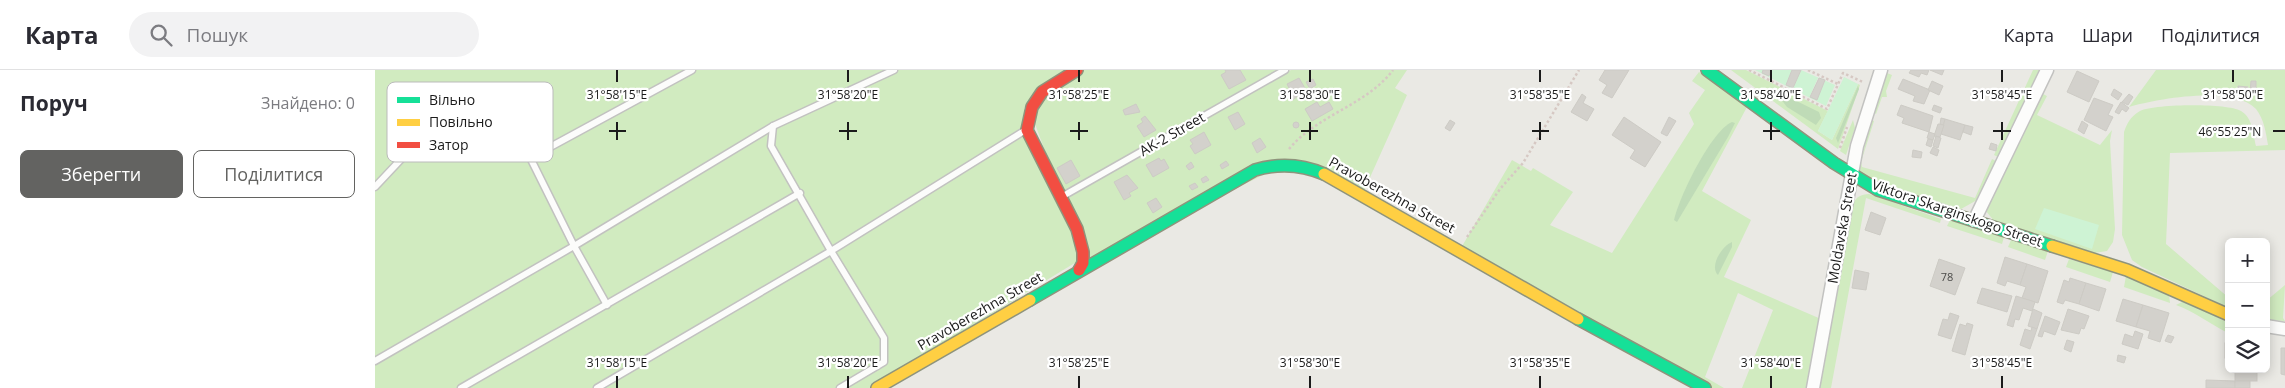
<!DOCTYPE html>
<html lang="uk">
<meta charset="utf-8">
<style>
body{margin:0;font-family:"Open Sans",sans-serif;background:#f2f2f3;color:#2b2b33}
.controls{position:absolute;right:15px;bottom:15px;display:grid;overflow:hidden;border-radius:8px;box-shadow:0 2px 12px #0003}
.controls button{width:45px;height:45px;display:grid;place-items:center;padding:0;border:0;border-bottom:1px solid #e1e1e2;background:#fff;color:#2b2b33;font:25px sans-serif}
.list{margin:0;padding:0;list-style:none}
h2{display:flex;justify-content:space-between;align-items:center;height:65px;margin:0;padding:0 20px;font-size:21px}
h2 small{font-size:16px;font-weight:400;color:#7c7c81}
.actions{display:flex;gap:10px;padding:15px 20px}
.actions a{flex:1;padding:11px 0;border:1px solid #636361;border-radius:8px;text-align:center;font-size:18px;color:#636361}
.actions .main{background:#636361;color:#fff}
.icon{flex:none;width:28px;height:28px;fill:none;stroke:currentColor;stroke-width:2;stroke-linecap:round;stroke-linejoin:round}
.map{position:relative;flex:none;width:1910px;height:318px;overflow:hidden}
header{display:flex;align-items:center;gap:30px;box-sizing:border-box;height:70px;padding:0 25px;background:#fff;border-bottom:1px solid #e1e1e2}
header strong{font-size:24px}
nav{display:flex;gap:28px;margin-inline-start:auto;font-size:18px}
.search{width:350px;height:45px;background:#f2f2f3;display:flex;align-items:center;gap:12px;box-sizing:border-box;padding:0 18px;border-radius:28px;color:#7c7c81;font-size:19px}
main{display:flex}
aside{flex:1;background:#fff}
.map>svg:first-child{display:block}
.grass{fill:#d1ebc0}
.forest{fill:#bfdbb7}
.park{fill:#cef3d4;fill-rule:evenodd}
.building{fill:#d3d1cc;stroke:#cdcbc5}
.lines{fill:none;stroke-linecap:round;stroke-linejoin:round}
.lane-casing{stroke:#c2c2c0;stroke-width:9}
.street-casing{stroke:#c2c2c0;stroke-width:15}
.fast-casing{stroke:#8f947c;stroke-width:14}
.slow-casing{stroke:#8f947c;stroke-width:14}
.jam-casing{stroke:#8f947c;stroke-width:14}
.path{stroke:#d6c8c3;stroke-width:2.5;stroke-dasharray:2.5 2.5;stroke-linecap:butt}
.lane{stroke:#fcfcfb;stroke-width:6}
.street{stroke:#fcfcfb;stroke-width:12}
.fast{stroke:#16e098;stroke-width:11}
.slow{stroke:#ffcf43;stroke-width:11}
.jam{stroke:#f24e42;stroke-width:11}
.ticks{fill:none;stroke:#1b1b1b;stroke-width:2}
.labels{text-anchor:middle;stroke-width:4.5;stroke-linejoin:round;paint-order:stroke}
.number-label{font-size:11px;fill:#4a4a48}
.street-label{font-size:14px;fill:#1b1b1b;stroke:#fff}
.key{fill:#fff;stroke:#bbb;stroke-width:1}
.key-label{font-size:14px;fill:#1b1b1b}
.ticks-label{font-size:12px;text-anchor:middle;fill:#1b1b1b;stroke:#fff;stroke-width:4.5;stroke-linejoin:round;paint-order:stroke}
</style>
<header>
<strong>Карта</strong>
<div class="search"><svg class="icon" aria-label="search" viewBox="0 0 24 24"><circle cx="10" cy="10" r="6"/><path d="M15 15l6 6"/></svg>Пошук</div>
<nav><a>Карта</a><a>Шари</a><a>Поділитися</a></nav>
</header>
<main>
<aside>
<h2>Поруч<small>Знайдено: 0</small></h2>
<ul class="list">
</ul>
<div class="actions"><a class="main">Зберегти</a><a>Поділитися</a></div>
</aside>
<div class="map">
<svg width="1910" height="318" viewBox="0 0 1910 318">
<rect width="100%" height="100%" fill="#eae9e4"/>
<g class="grass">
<path d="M0 0H693L649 38 697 158 703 191 495 318H0Z"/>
<path d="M708 0H905L692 122 685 121 657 46 660 35Z"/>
<path d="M916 0H1032L1020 18 1032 25 988 123 916 91 710 194 691 127Z"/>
<path d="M1356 0H1371L1453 41 1443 61 1457 70 1483 14 1485 15 1463 79Z"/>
<path d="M1658 0H1665L1623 87 1619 85Z"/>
<path d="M1781 0H1910V80L1795 83 1791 174 1854 228V238L1767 197 1757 190 1747 165 1749 62C1752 53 1756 46 1765 41 1781 34 1851 33 1866 41 1878 48 1878 64 1881 76L1893 75C1891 63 1889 49 1881 39 1858 15 1782 29 1754 37Z"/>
<path d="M1324 2 1372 37 1327 121 1376 150 1349 207 1446 249 1431 318H1367L1398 240 1363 223 1330 307 1349 318H1335L1086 178 1137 90 1156 101 1158 98 1198 122 1175 155 1237 183 1319 54 1314 43 1330 20 1317 11Z"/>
<path d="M1512 3 1517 5 1511 21 1512 27H1507L1501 44 1498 42Z"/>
<path d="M1666 23 1672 26 1662 45 1725 75 1737 60 1735 71 1740 159 1738 172 1732 181 1719 183 1619 151 1611 141 1613 131Z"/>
<path d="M1478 50 1480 58 1471 85 1465 81Z"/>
<path d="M1496 50 1499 51 1486 92 1487 97 1600 128 1617 89 1621 91 1602 130 1586 139 1501 113 1484 100Z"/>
<path d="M1494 124 1566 149 1565 153 1491 128 1456 318H1444L1475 142C1479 130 1481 125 1494 124Z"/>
<path d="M1575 150 1629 167 1627 174 1572 156Z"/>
<path d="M1636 170 1673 181 1670 190 1633 177Z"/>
<path d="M1694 189 1738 202 1735 212 1691 197Z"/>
<path d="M1751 206 1794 225 1795 233 1749 217Z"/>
<path d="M1910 215 1908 248 1910 251 1891 250V231Z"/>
<path d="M1809 231 1854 253 1853 263C1835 254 1820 242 1801 235Z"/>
</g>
<g class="forest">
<path d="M1483 16 1484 19 1463 73 1461 68Z"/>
<path d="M1399 20 1444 42 1446 48 1441 55 1412 37Z"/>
<path d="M1357 52 1360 53 1353 67 1302 152 1299 150C1304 127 1336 61 1357 52Z"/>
<path d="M1357 172V177L1343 205C1334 196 1347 176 1357 172Z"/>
</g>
<g class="park">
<path d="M1380 0H1388L1387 3 1396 0H1417L1411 15 1418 18 1426 0 1460 15 1451 36ZM1443 8 1450 11 1442 29 1435 26Z"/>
<path d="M1469 7 1483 14 1457 70 1443 61Z"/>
<path d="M1669 138 1724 155 1717 179 1660 159Z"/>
</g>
<g class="building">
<path d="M850 0H865L871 10 854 19 846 5 851 2Z"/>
<path d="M1230 0H1254L1237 28 1227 23 1232 15 1224 10Z"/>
<path d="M1388 0H1396L1394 6 1387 3Z"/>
<path d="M1417 0H1426L1418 18 1411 15Z"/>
<path d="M1536 0H1554L1552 5 1546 3 1544 7 1534 3Z"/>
<path d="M1555 0H1569L1567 5Z"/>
<path d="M1702 1 1724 11 1714 32 1692 22Z"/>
<path d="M924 8 931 20 916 31 911 22 915 20 912 14Z"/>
<path d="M1444 8 1450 10 1442 30 1435 27Z"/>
<path d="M938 9 941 15 935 19 931 12Z"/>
<path d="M1528 9 1555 20 1549 34 1538 31 1540 26 1523 19Z"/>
<path d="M1557 11 1568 16 1564 25 1553 20Z"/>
<path d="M1876 11H1881V22H1875Z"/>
<path d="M1863 16 1873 17V22H1863Z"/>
<path d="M1739 19 1747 24 1743 30 1736 25Z"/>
<path d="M1207 24 1211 27 1208 33 1219 39 1212 51 1196 42Z"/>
<path d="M1754 24 1758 27 1753 35 1747 32Z"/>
<path d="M1719 28 1738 35 1733 45 1738 47 1731 61 1709 50Z"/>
<path d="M942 32 945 37 954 32 958 39 937 51 930 39Z"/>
<path d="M1746 32 1754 38 1751 42 1747 39 1744 44 1740 42Z"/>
<path d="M761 34 765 42 750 45 748 40Z"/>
<path d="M1526 35 1558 46 1554 62 1527 53 1529 48 1522 45Z"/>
<path d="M1559 35 1567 38 1565 43 1557 40Z"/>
<path d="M863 42 870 54 860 60 853 47Z"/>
<path d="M770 46 781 60 769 67 762 56 768 52 766 49Z"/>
<path d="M1249 47 1286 72 1270 97 1255 88 1260 80 1237 65Z"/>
<path d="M1294 47 1301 51 1292 66 1286 63Z"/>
<path d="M1566 48 1570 49 1569 55 1565 54Z"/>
<path d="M1570 49 1590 55 1585 70 1566 64Z"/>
<path d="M1075 50 1080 53 1075 61 1070 58Z"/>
<path d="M1707 51 1713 55 1709 64 1703 60Z"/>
<circle cx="921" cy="55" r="3"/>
<path d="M1563 54 1569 55 1565 67 1559 66Z"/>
<path d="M1590 55 1598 57 1596 65 1588 62Z"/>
<path d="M829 62 836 75 820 84 815 76 818 74 815 70Z"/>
<path d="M1554 62 1560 64 1558 70 1552 68Z"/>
<path d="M1561 66 1566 68 1563 78 1558 76Z"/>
<path d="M885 68 891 77 882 83 877 73Z"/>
<path d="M1553 69 1558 70 1556 77 1551 75Z"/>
<path d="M1616 73 1622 75 1621 81 1614 79Z"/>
<path d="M1558 77 1564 80 1562 86 1555 83Z"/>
<path d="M1538 80 1547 82 1546 88 1537 87Z"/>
<path d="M784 88 786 91 789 89 794 98 778 107 771 95Z"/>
<path d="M696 90 705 106 691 114 682 98Z"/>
<path d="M851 91 854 95 847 99 845 95Z"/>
<path d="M816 92 819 97 814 100 811 96Z"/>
<path d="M752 105 763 118 754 123 756 126 749 130 739 112Z"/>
<path d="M831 106 834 110 828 113 826 109Z"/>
<path d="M820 113 823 117 817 120 814 116Z"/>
<path d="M781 128 787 137 778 143 772 133Z"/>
<path d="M1496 142 1511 148 1505 165 1490 160Z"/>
<path d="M1630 187 1652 194 1645 215 1632 211 1630 216 1622 213Z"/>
<path d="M1564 189 1590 198 1580 225 1555 216Z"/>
<path d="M1652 194 1673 201 1663 233 1647 228 1651 217 1645 215Z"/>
<path d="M1480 200 1494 203 1491 220 1477 218Z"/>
<path d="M1695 208 1711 213 1704 234 1690 230 1688 234 1682 232 1689 210 1694 212Z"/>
<path d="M1711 213 1731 219 1724 241 1704 234Z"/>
<path d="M1607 218 1637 226 1632 242 1602 233Z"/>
<path d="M1641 226 1660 232 1657 241 1648 238 1644 250 1640 249 1638 257 1632 255Z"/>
<path d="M1748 229 1768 235 1761 257 1741 251Z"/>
<path d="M1768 235 1794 243 1785 272 1773 268 1775 261 1761 257Z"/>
<path d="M1658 239 1667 243 1662 259 1653 256Z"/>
<path d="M1693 239 1714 246 1709 259 1706 258 1704 264 1686 260Z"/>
<path d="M1575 243 1584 246 1576 269 1563 265 1568 249 1573 250Z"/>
<path d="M1670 246 1685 252 1680 265 1669 261 1667 267 1663 266Z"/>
<path d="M1592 253 1598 255 1590 285 1577 281 1585 254 1591 256Z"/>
<path d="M1657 257 1662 259 1655 279 1645 275 1650 259 1656 261Z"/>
<path d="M1760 261 1768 264 1763 279 1747 274 1750 264 1758 267Z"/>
<path d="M1793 265 1799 267 1796 273 1790 271Z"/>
<path d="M1692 270 1699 272 1696 282 1689 279Z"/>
<rect x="1850" y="273" width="4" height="15"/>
<path d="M1906 278H1910V305L1906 304Z"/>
<path d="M1743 285 1751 287 1749 293 1742 291Z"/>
<rect x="1860" y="299" width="22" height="12"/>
<path d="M1831 310 1860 311V318H1831Z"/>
<rect x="1860" y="311" width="15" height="7"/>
</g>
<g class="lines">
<defs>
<g id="lane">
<path d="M398 56 396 76 456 181 509 268V292L465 318"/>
<path d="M155 88 317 0"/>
<path d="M0 117 31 84 90 52 130 37 199 176 232 235"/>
<path d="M688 126 910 0"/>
<path d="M0 291 199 176 398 56 519 0"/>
<path d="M86 318 425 123"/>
<path d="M222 318 456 181 649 61"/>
</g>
<g id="street">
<path d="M1599 151 1672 0"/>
<path d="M1891 256 1910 259"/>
<path d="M1438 318 1482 76 1506 0"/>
</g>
<g id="fast">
<path d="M1332 0 1459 93 1503 120 1677 176"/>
<path d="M655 230 880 100C904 93 926 94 949 104"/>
<path d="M1203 249 1330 318"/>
</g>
<g id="slow">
<path d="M949 104 1203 249"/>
<path d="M1677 176 1752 200 1854 245"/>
<path d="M502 318 655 230"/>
</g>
<path id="jam" d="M702 0 667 22 657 37 652 60 702 159 708 182V193L704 200"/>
</defs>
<use href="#lane" class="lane-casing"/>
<use href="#street" class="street-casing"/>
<use href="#fast" class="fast-casing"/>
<use href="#slow" class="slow-casing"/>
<use href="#jam" class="jam-casing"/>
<g class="path">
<path d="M1374 0 1452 39 1468 3 1488 12"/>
<path d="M1433 0 1463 14"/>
<path d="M1465 78 1472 57"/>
<path d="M914 79C942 45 992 35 1018 0"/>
<path d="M1092 167 1125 119 1148 93 1204 0"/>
</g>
<use href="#lane" class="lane"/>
<use href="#street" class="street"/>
<use href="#fast" class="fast"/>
<use href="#slow" class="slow"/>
<use href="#jam" class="jam"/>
</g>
<path class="ticks" d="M242 0V12M473 0V12M704 0V12M935 0V12M1165 0V12M1396 0V12M1627 0V12M1858 0V12M242 52V70M473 52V70M704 52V70M935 52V70M1165 52V70M1396 52V70M1627 52V70M234 61H251M464 61H482M695 61H713M926 61H943M1157 61H1174M1388 61H1405M1618 61H1636M1898 61H1910M242 306V318M473 306V318M704 306V318M935 306V318M1165 306V318M1396 306V318M1627 306V318"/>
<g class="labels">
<g class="number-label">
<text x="1572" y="211">78</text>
</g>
<g class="street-label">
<text transform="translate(797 64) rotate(-30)" y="5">AK-2 Street</text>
<text transform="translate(1017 125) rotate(29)" y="5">Pravoberezhna Street</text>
<text transform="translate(1582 143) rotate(19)" y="5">Viktora Skarginskogo Street</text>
<text transform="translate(1467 158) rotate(-80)" y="5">Moldavska Street</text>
<text transform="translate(605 241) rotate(-30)" y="5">Pravoberezhna Street</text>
</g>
</g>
<rect x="12" y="12" width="166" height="80" rx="8" class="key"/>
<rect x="22" y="27" width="23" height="6" fill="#16e098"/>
<rect x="22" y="49" width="23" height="7" fill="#ffcf43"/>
<rect x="22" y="72" width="23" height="6" fill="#f24e42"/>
<g class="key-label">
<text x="54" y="35">Вільно</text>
<text x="54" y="57">Повільно</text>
<text x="54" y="80">Затор</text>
</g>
<g class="ticks-label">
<text x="242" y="29">31°58'15"E</text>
<text x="473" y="29">31°58'20"E</text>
<text x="704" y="29">31°58'25"E</text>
<text x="935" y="29">31°58'30"E</text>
<text x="1165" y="29">31°58'35"E</text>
<text x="1396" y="29">31°58'40"E</text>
<text x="1627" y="29">31°58'45"E</text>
<text x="1858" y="29">31°58'50"E</text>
<text x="1855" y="66">46°55'25"N</text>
<text x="242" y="297">31°58'15"E</text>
<text x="473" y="297">31°58'20"E</text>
<text x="704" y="297">31°58'25"E</text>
<text x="935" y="297">31°58'30"E</text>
<text x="1165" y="297">31°58'35"E</text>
<text x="1396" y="297">31°58'40"E</text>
<text x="1627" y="297">31°58'45"E</text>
</g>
</svg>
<div class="controls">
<button>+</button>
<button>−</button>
<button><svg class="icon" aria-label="layers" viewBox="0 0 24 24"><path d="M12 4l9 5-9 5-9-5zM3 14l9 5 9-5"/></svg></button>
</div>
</div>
</main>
